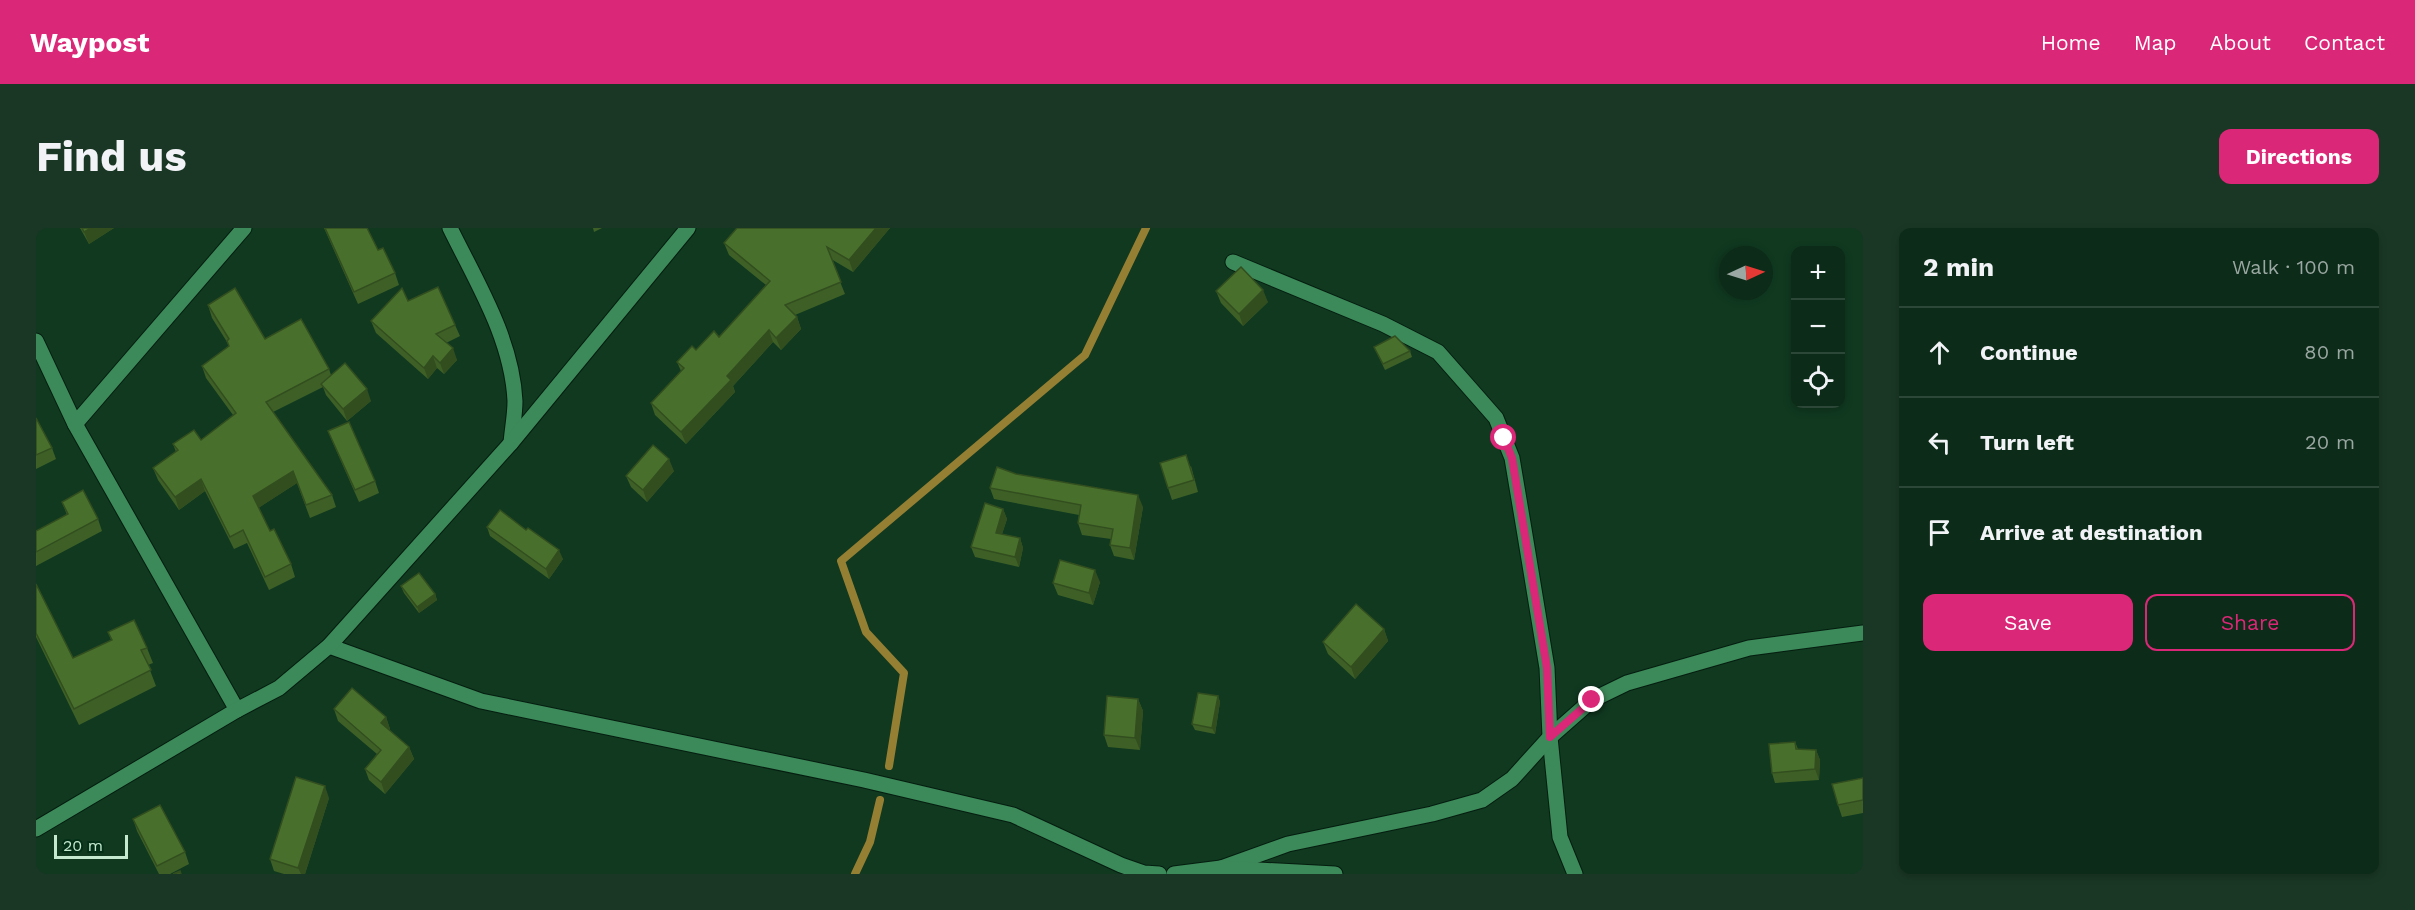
<!DOCTYPE html>
<meta charset="utf-8">
<style>
body{margin:0;font-family:"Work Sans",sans-serif;background:#1a3725;color:#f1f3f6}
.controls{position:absolute;right:18px;top:18px;display:grid;overflow:hidden;border-radius:12px;box-shadow:0 3px 9px #0003}
.controls button{width:54px;height:54px;display:grid;place-items:center;padding:0;border:0;border-bottom:2px solid #2c4737;background:#0c2b18;color:#f1f3f6;font:30px sans-serif}
.compass{position:absolute;left:1683px;top:18px;width:54px;height:54px;border-radius:50%;background:#0c2b18;box-shadow:0 3px 9px #0003;rotate:86deg}
.scale{position:absolute;left:18px;bottom:15px;width:74px;box-sizing:border-box;padding-left:6px;border:3px solid #c4e9cf;border-top:0;font-size:16px;line-height:21px;white-space:nowrap;color:#c4e9cf;-webkit-text-stroke:4px #032f17;paint-order:stroke}
.stop{position:absolute;width:18px;height:18px;margin:-14px;border:4px solid #db2777;border-radius:50%;background:#fff}
.stop.end{background:#db2777;border-color:#fff;box-shadow:0 2px 6px #0008}
.list{margin:0;padding:0;list-style:none}
h2{display:flex;justify-content:space-between;align-items:center;height:78px;margin:0;padding:0 24px;font-size:26px}
h2 small{font-size:20px;font-weight:400;color:#9aa7a2}
.list li{display:grid;grid-template-columns:39px 1fr auto;gap:18px;align-items:center;box-sizing:border-box;height:90px;padding:0 24px;border-top:2px solid #2c4737}
.list b{display:block;font-size:22px;white-space:nowrap}
.list em{font-size:20px;font-style:normal;color:#9aa7a2}
.actions{display:flex;gap:12px;padding:18px 24px}
.actions a{flex:1;padding:14px 0;border:2px solid #db2777;border-radius:12px;text-align:center;font-size:21px;color:#db2777}
.actions .main{background:#db2777;color:#fff}
.icon{flex:none;width:33px;height:33px;fill:none;stroke:currentColor;stroke-width:2;stroke-linecap:round;stroke-linejoin:round}
.map{position:relative;flex:none;width:1827px;height:646px;overflow:hidden;border-radius:12px}
header{display:flex;align-items:center;gap:36px;box-sizing:border-box;height:84px;padding:0 30px;background:#db2777;color:#fff}
header strong{font-size:28px}
nav{display:flex;gap:33px;margin-inline-start:auto;font-size:21px}
.intro{display:flex;align-items:center;justify-content:space-between;box-sizing:border-box;height:144px;padding:0 36px}
h1{margin:0;font-size:42px}
.button{padding:15px 27px;border-radius:12px;background:#db2777;color:#fff;font-size:21px;font-weight:700}
main{display:flex;gap:36px;padding:0 36px}
aside{flex:1;background:#0c2b18;border-radius:12px;box-shadow:0 3px 9px #0003}
.map>svg:first-child{display:block}
.lines{fill:none;stroke-linecap:round;stroke-linejoin:round}
.stream{stroke:#947f33;stroke-width:8}
.minor-casing{stroke:#051d0f;stroke-width:17}
.minor{stroke:#3c8959;stroke-width:15}
.wall{fill:#3e6026}
.shaded-wall{fill:#324e1f}
.building{fill:#48702c;stroke:#324e1f;stroke-width:1.5}
.route{stroke:#db2777;stroke-width:8}
</style>
<header>
<strong>Waypost</strong>
<nav><a>Home</a><a>Map</a><a>About</a><a>Contact</a></nav>
</header>
<div class="intro"><h1>Find us</h1><a class="button">Directions</a></div>
<main>
<div class="map">
<svg width="1827" height="646" viewBox="0 0 1827 646">
<rect width="100%" height="100%" fill="#103920"/>
<g class="lines">
<g class="stream">
<path d="M853 538 868 445 830 404 805 333 1049 127 1110 0"/>
<path d="M819 646 834 614 844 572"/>
</g>
<defs>
<g id="minor">
<path d="M414 0C441 55 476 111 479 173 479 187 476 202 475 215"/>
<path d="M1197 34 1347 96 1402 124 1460 190 1476 230 1488 301 1511 440 1514 509 1524 609 1539 646"/>
<path d="M0 113 39 196 201 482"/>
<path d="M39 196 208 0"/>
<path d="M293 418 445 473 828 552 977 587 1085 637 1108 645 1123 646"/>
<path d="M0 601 201 482 243 460 293 418 475 215 652 0"/>
<path d="M1185 640 1252 616 1396 586 1446 572 1476 551 1514 509 1556 472 1591 455 1713 420 1827 405"/>
<path d="M1138 646 1185 640 1299 646"/>
</g>
</defs>
<use href="#minor" class="minor-casing"/>
<use href="#minor" class="minor"/>
</g>
<g class="wall">
<path d="M44 0H78L53 16Z"/>
<path d="M288 0H331L342 22 359 45 363 57 322 76Z"/>
<path d="M557 0H566L558 4Z"/>
<path d="M701 0H854L817 44 795 31 809 66 759 87 761 89 765 101 745 122 737 114 697 158 699 164 650 216 619 187 615 175 645 143 641 134 660 122 683 109 730 57 693 27 688 15Z"/>
<path d="M1180 63 1232 74 1207 98 1185 75Z"/>
<path d="M372 73 419 97 424 108 410 115 421 132 408 146 401 140 392 151 340 105 335 93Z"/>
<path d="M172 77 229 111 293 141 295 147 335 173 311 193 290 167 287 159 237 184 296 267 300 279 274 290 261 255 222 280 234 303 255 336 259 349 233 362 211 315 198 321 169 263 143 282 122 252 117 240 140 224 137 216 165 212 197 187 170 150 166 138 193 118 191 114 176 90Z"/>
<path d="M1338 119 1374 123 1376 129 1349 142Z"/>
<path d="M0 190 16 220 20 231 0 241Z"/>
<path d="M292 203 339 253 343 265 323 274 297 215Z"/>
<path d="M1155 238 1162 264 1136 272 1132 260Z"/>
<path d="M638 243 611 274 595 259 590 248Z"/>
<path d="M980 246 1107 279 1098 332 1078 328 1074 317 1075 311 1046 307 1042 295 1043 287 958 271 954 260Z"/>
<path d="M26 274 62 291 66 303 0 338V303L31 287Z"/>
<path d="M967 281 971 291 966 306 984 310 987 320 983 339 939 329 935 319Z"/>
<path d="M451 299 527 331 513 351 454 308Z"/>
<path d="M1064 354 1057 377 1022 367 1017 355Z"/>
<path d="M0 356 37 430 75 412 72 404 111 420 117 435 112 437 120 458 43 497 0 409Z"/>
<path d="M365 358 399 366 401 372 383 385 368 365Z"/>
<path d="M1348 401 1352 413 1319 451 1292 426 1287 414Z"/>
<path d="M1182 468 1184 474 1179 506 1159 502 1156 496Z"/>
<path d="M1102 471 1107 483 1104 522 1072 519 1068 507Z"/>
<path d="M298 481 350 489 354 501 353 502 373 519 378 531 349 566 333 552 329 541 341 526 302 493Z"/>
<path d="M1759 514 1762 521 1780 522 1784 532 1783 552 1739 555 1736 545Z"/>
<path d="M1827 550V585L1806 589 1802 577Z"/>
<path d="M293 570 269 646H248L238 643 234 631Z"/>
<path d="M97 591 149 624 153 636 134 646H123L101 603Z"/>
</g>
<g class="shaded-wall">
<path d="M55 0H78L53 16 48 4Z"/>
<path d="M840 0H854L817 44 813 32Z"/>
<path d="M1227 62 1232 74 1207 98 1203 86Z"/>
<path d="M761 89 765 101 745 122 740 110Z"/>
<path d="M733 102 737 114 697 158 699 164 650 216 645 204 691 148Z"/>
<path d="M417 120 421 132 408 146 404 135Z"/>
<path d="M397 128 401 140 392 151 388 140Z"/>
<path d="M331 161 335 173 311 193 307 181Z"/>
<path d="M633 231 638 243 611 274 607 262Z"/>
<path d="M257 243 261 255 221 281 217 268Z"/>
<path d="M165 251 169 263 143 282 139 269Z"/>
<path d="M1102 267 1107 279 1098 332 1094 320Z"/>
<path d="M967 281 971 291 963 315 960 305Z"/>
<path d="M984 310 987 320 983 339 979 329Z"/>
<path d="M523 322 527 331 513 351 510 341Z"/>
<path d="M1059 342 1064 354 1057 377 1053 365Z"/>
<path d="M399 366 401 372 383 385 381 379Z"/>
<path d="M1348 401 1352 413 1319 451 1315 439Z"/>
<path d="M1182 468 1184 474 1179 506 1176 500Z"/>
<path d="M1102 471 1107 483 1104 522 1099 510Z"/>
<path d="M350 489 354 501 349 507 345 495Z"/>
<path d="M373 519 378 531 349 566 345 554Z"/>
<path d="M1780 522 1784 532 1783 552 1779 541Z"/>
<path d="M289 558 293 570 269 646H265L262 640Z"/>
</g>
<g class="building">
<path d="M46 0H55L48 4Z"/>
<path d="M289 0H331L342 22 347 20 359 45 318 64Z"/>
<path d="M701 0H840L813 32 791 19 805 54 749 77 761 89 740 110 733 102 691 148 695 152 645 204 615 175 648 140 641 134 656 118 660 122 678 103 683 109 734 53 688 15Z"/>
<path d="M1205 39 1227 62 1203 86 1180 63Z"/>
<path d="M402 59 419 97 400 106 417 120 404 135 397 128 388 140 335 93 366 60 372 73Z"/>
<path d="M199 60 229 111 265 91 293 141 230 174 296 267 270 277 257 243 217 268 234 303 238 301 255 336 229 349 207 302 194 309 165 251 139 269 117 240 142 222 137 216 158 202 165 212 200 185 166 138 193 118 191 113 193 111 172 77Z"/>
<path d="M1359 108 1374 123 1347 136 1338 119Z"/>
<path d="M309 135 331 161 307 181 285 156Z"/>
<path d="M0 190 16 220 0 227Z"/>
<path d="M313 194 339 253 319 262 292 203Z"/>
<path d="M617 217 633 231 607 262 590 248Z"/>
<path d="M1150 227 1158 252 1132 260 1124 235Z"/>
<path d="M961 239 980 246 1102 267 1094 320 1074 317 1077 301 1042 295 1045 277 954 260Z"/>
<path d="M47 262 62 291 0 324V303L32 286 26 274Z"/>
<path d="M949 275 967 281 960 305 984 310 979 329 935 319Z"/>
<path d="M464 282 490 302 492 300 523 322 510 341 451 299Z"/>
<path d="M1024 332 1059 342 1053 365 1017 355Z"/>
<path d="M383 345 399 366 381 379 365 358Z"/>
<path d="M0 356 37 430 76 412 72 404 98 392 111 420 105 422 115 442 38 481 0 405Z"/>
<path d="M1320 376 1348 401 1315 439 1287 414Z"/>
<path d="M316 460 350 489 345 495 373 519 345 554 329 541 345 522 298 481Z"/>
<path d="M1162 465 1182 468 1176 500 1156 496Z"/>
<path d="M1071 468 1102 471 1099 510 1068 507Z"/>
<path d="M1759 514 1760 521 1780 522 1779 541 1736 545 1733 516Z"/>
<path d="M260 549 289 558 262 640 234 631Z"/>
<path d="M1827 550V572L1802 577 1796 556Z"/>
<path d="M124 577 149 624 121 638 97 591Z"/>
<path d="M144 643 145 646H137Z"/>
</g>
<g class="lines">
<path class="route" d="M1468 210 1476 230 1511 440 1514 509 1556 472"/>
</g>
</svg>
<div class="controls">
<button>+</button>
<button>−</button>
<button><svg class="icon" aria-label="locate" viewBox="0 0 24 24"><circle cx="12" cy="12" r="6"/><path d="M12 2v4M12 18v4M2 12h4M18 12h4"/></svg></button>
</div>
<svg class="compass" viewBox="-18 -18 36 36"><path d="M0-13l5 13h-10z" fill="#e53935"/><path d="M0 13l5-13h-10z" fill="#9aa7a2"/></svg>
<div class="scale">20 m</div>
<div class="stop" style="left:1468px;top:210px"></div>
<div class="stop end" style="left:1556px;top:472px"></div>
</div>
<aside>
<h2>2 min<small>Walk · 100 m</small></h2>
<ul class="list">
<li><svg class="icon" aria-label="ahead" viewBox="0 0 24 24"><path d="M12 20V5M6 11l6-6 6 6"/></svg><div><b>Continue</b></div><em>80 m</em></li>
<li><svg class="icon" aria-label="left" viewBox="0 0 24 24"><path d="M17 20v-9H6M10 6l-5 5 5 5"/></svg><div><b>Turn left</b></div><em>20 m</em></li>
<li><svg class="icon" aria-label="arrive" viewBox="0 0 24 24"><path d="M6 21V4h12l-3 4 3 4H6"/></svg><div><b>Arrive at destination</b></div></li>
</ul>
<div class="actions"><a class="main">Save</a><a>Share</a></div>
</aside>
</main>
